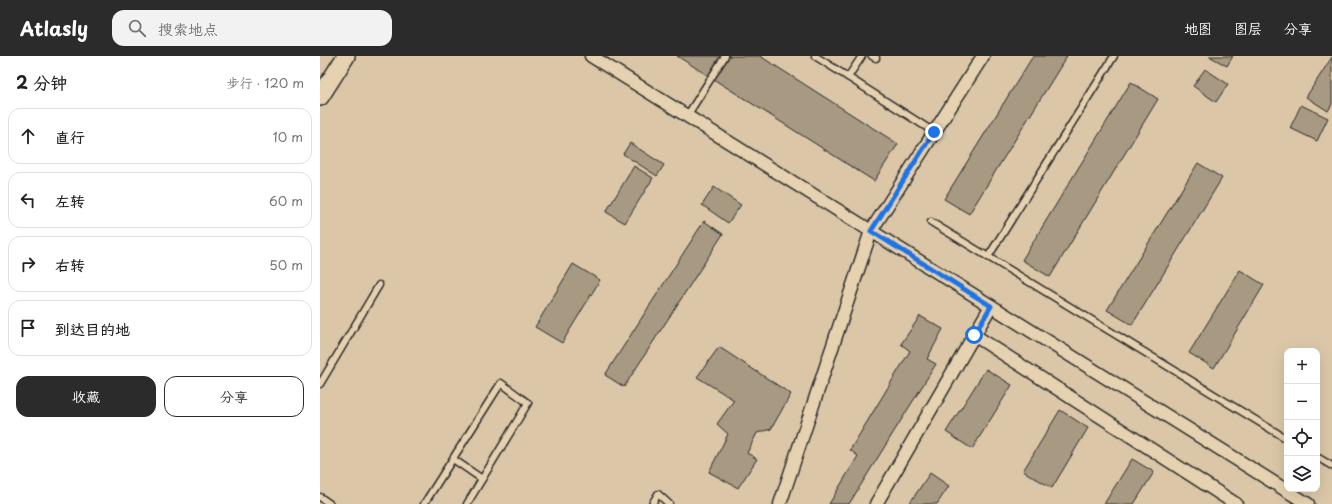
<!DOCTYPE html>
<html lang="zh">
<meta charset="utf-8">
<style>
body{margin:0;font-family:"Playpen Sans","LXGW WenKai TC",sans-serif;background:#f2f2f2;color:#202124}
.controls{position:absolute;right:12px;bottom:12px;display:grid;overflow:hidden;border-radius:8px;box-shadow:0 4px 16px #0002}
.controls button{width:36px;height:36px;display:grid;place-items:center;padding:0;border:0;border-bottom:1px solid #e0e0e0;background:#fff;color:#202124;font:20px sans-serif}
.stop{position:absolute;width:12px;height:12px;margin:-9px;border:3px solid #1a73e8;border-radius:50%;background:#fff}
.stop.end{background:#1a73e8;border-color:#fff;box-shadow:0 1px 4px #0008}
.list{margin:0;padding:0;list-style:none}
h2{display:flex;justify-content:space-between;align-items:center;height:52px;margin:0;padding:0 16px;font-size:17px}
h2 small{font-size:13px;font-weight:400;color:#757577}
.list li{display:grid;grid-template-columns:26px 1fr auto;gap:12px;align-items:center;box-sizing:border-box;height:56px;margin:0 8px 8px;padding:0 8px;border:1px solid #e0e0e0;border-radius:12px}
.list b{display:block;font-size:15px;white-space:nowrap}
.list em{font-size:13px;font-style:normal;color:#757577}
.actions{display:flex;gap:8px;padding:12px 16px}
.actions a{flex:1;padding:9px 0;border:1px solid #2b2b2b;border-radius:12px;text-align:center;font-size:14px;color:#2b2b2b}
.actions .main{background:#2b2b2b;color:#fff}
.icon{flex:none;width:22px;height:22px;fill:none;stroke:currentColor;stroke-width:2;stroke-linecap:round;stroke-linejoin:round}
.map{position:relative;flex:none;width:1012px;height:448px;overflow:hidden}
header{display:flex;align-items:center;gap:24px;box-sizing:border-box;height:56px;padding:0 20px;background:#2b2b2b;color:#fff}
header strong{font-size:19px}
nav{display:flex;gap:22px;margin-inline-start:auto;font-size:14px}
.search{width:280px;height:36px;background:#f2f2f2;display:flex;align-items:center;gap:10px;box-sizing:border-box;padding:0 14px;border-radius:12px;color:#757577;font-size:15px}
main{display:flex}
aside{flex:1;background:#fff}
.map>svg:first-child{display:block}
.building{fill:#a79982;stroke:#2b2b2b}
.lines{fill:none;stroke-linecap:round;stroke-linejoin:round}
.lane-casing{stroke:#2b2b2b;stroke-width:9}
.street-casing{stroke:#2b2b2b;stroke-width:15}
.secondary-casing{stroke:#2b2b2b;stroke-width:20}
.lane{stroke:#e6d1b0;stroke-width:6}
.street{stroke:#e6d1b0;stroke-width:12}
.secondary{stroke:#e6d1b0;stroke-width:17}
.route{stroke:#1a73e8;stroke-width:5}
</style>
<header>
<strong>Atlasly</strong>
<div class="search"><svg class="icon" aria-label="search" viewBox="0 0 24 24"><circle cx="10" cy="10" r="6"/><path d="M15 15l6 6"/></svg>搜索地点</div>
<nav><a>地图</a><a>图层</a><a>分享</a></nav>
</header>
<main>
<aside>
<h2>2 分钟<small>步行 · 120 m</small></h2>
<ul class="list">
<li><svg class="icon" aria-label="ahead" viewBox="0 0 24 24"><path d="M12 20V5M6 11l6-6 6 6"/></svg><div><b>直行</b></div><em>10 m</em></li>
<li><svg class="icon" aria-label="left" viewBox="0 0 24 24"><path d="M17 20v-9H6M10 6l-5 5 5 5"/></svg><div><b>左转</b></div><em>60 m</em></li>
<li><svg class="icon" aria-label="right" viewBox="0 0 24 24"><path d="M7 20v-9h11M14 6l5 5-5 5"/></svg><div><b>右转</b></div><em>50 m</em></li>
<li><svg class="icon" aria-label="arrive" viewBox="0 0 24 24"><path d="M6 21V4h12l-3 4 3 4H6"/></svg><div><b>到达目的地</b></div></li>
</ul>
<div class="actions"><a class="main">收藏</a><a>分享</a></div>
</aside>
<div class="map">
<svg width="1012" height="448" viewBox="0 0 1012 448">
<rect width="100%" height="100%" fill="#dbc7a8"/>
<filter id="ink" filterUnits="userSpaceOnUse"><feTurbulence type="fractalNoise" baseFrequency=".025" numOctaves="2"/><feDisplacementMap in="SourceGraphic" scale="8" xChannelSelector="R" yChannelSelector="G"/><feConvolveMatrix kernelMatrix="1 2 1 2 8 2 1 2 1" color-interpolation-filters="sRGB"/></filter>
<g filter="url(#ink)">
<g class="building">
<path d="M357 0H440L578 88 554 125Z"/>
<path d="M713 0H747L649 158 624 143Z"/>
<path d="M889 0H913L907 10Z"/>
<path d="M1012 1V48L1008 55 986 41Z"/>
<path d="M885 13 908 28 896 46 873 30Z"/>
<path d="M811 26 838 43 730 221 702 204Z"/>
<path d="M981 49 1008 62 997 85 970 72Z"/>
<path d="M310 87 344 109 337 120 303 98Z"/>
<path d="M878 107 902 122 812 269 787 254Z"/>
<path d="M314 110 333 122 305 167 286 156Z"/>
<path d="M394 131 421 149 408 167 382 149Z"/>
<path d="M384 165 403 178 304 331 285 319Z"/>
<path d="M253 208 280 224 242 287 215 271Z"/>
<path d="M920 214 944 229 894 312 869 297Z"/>
<path d="M600 260 623 273 607 303 616 308 529 448H509L538 400 530 394 590 295 581 288Z"/>
<path d="M399 291 471 338 451 373 437 377 427 397 437 403 418 432 389 416 408 378 397 368 414 344 377 321Z"/>
<path d="M666 313 692 329 652 393 626 376Z"/>
<path d="M740 354 768 372 732 432 703 415Z"/>
<path d="M812 403 834 416 814 448H784Z"/>
<path d="M610 417 629 430 617 448H589Z"/>
</g>
<g class="lines">
<defs>
<g id="lane">
<path d="M495 0 614 76"/>
<path d="M552 0 556 2"/>
<path d="M528 21 542 0"/>
<path d="M367 60 405 0"/>
<path d="M611 166 967 383"/>
<path d="M668 201 794 0"/>
<path d="M0 328 59 229"/>
<path d="M997 401 1012 410"/>
<path d="M133 403 162 423"/>
<path d="M0 441 10 448"/>
<path d="M104 448 181 327 208 347 147 448"/>
<path d="M332 448 338 438 349 448"/>
</g>
<g id="street">
<path d="M271 0 988 448"/>
<path d="M654 279 916 448"/>
<path d="M460 448 551 175 663 0"/>
<path d="M556 448 671 250"/>
</g>
<path id="secondary" d="M0 41 26 0"/>
</defs>
<use href="#lane" class="lane-casing"/>
<use href="#street" class="street-casing"/>
<use href="#secondary" class="secondary-casing"/>
<use href="#lane" class="lane"/>
<use href="#street" class="street"/>
<use href="#secondary" class="secondary"/>
</g>
</g>
<g class="lines" filter="url(#ink)">
<path class="route" d="M614 76 551 175 671 250 654 279"/>
</g>
</svg>
<div class="controls">
<button>+</button>
<button>−</button>
<button><svg class="icon" aria-label="locate" viewBox="0 0 24 24"><circle cx="12" cy="12" r="6"/><path d="M12 2v4M12 18v4M2 12h4M18 12h4"/></svg></button>
<button><svg class="icon" aria-label="layers" viewBox="0 0 24 24"><path d="M12 4l9 5-9 5-9-5zM3 14l9 5 9-5"/></svg></button>
</div>
<div class="stop" style="left:654px;top:279px"></div>
<div class="stop end" style="left:614px;top:76px"></div>
</div>
</main>
